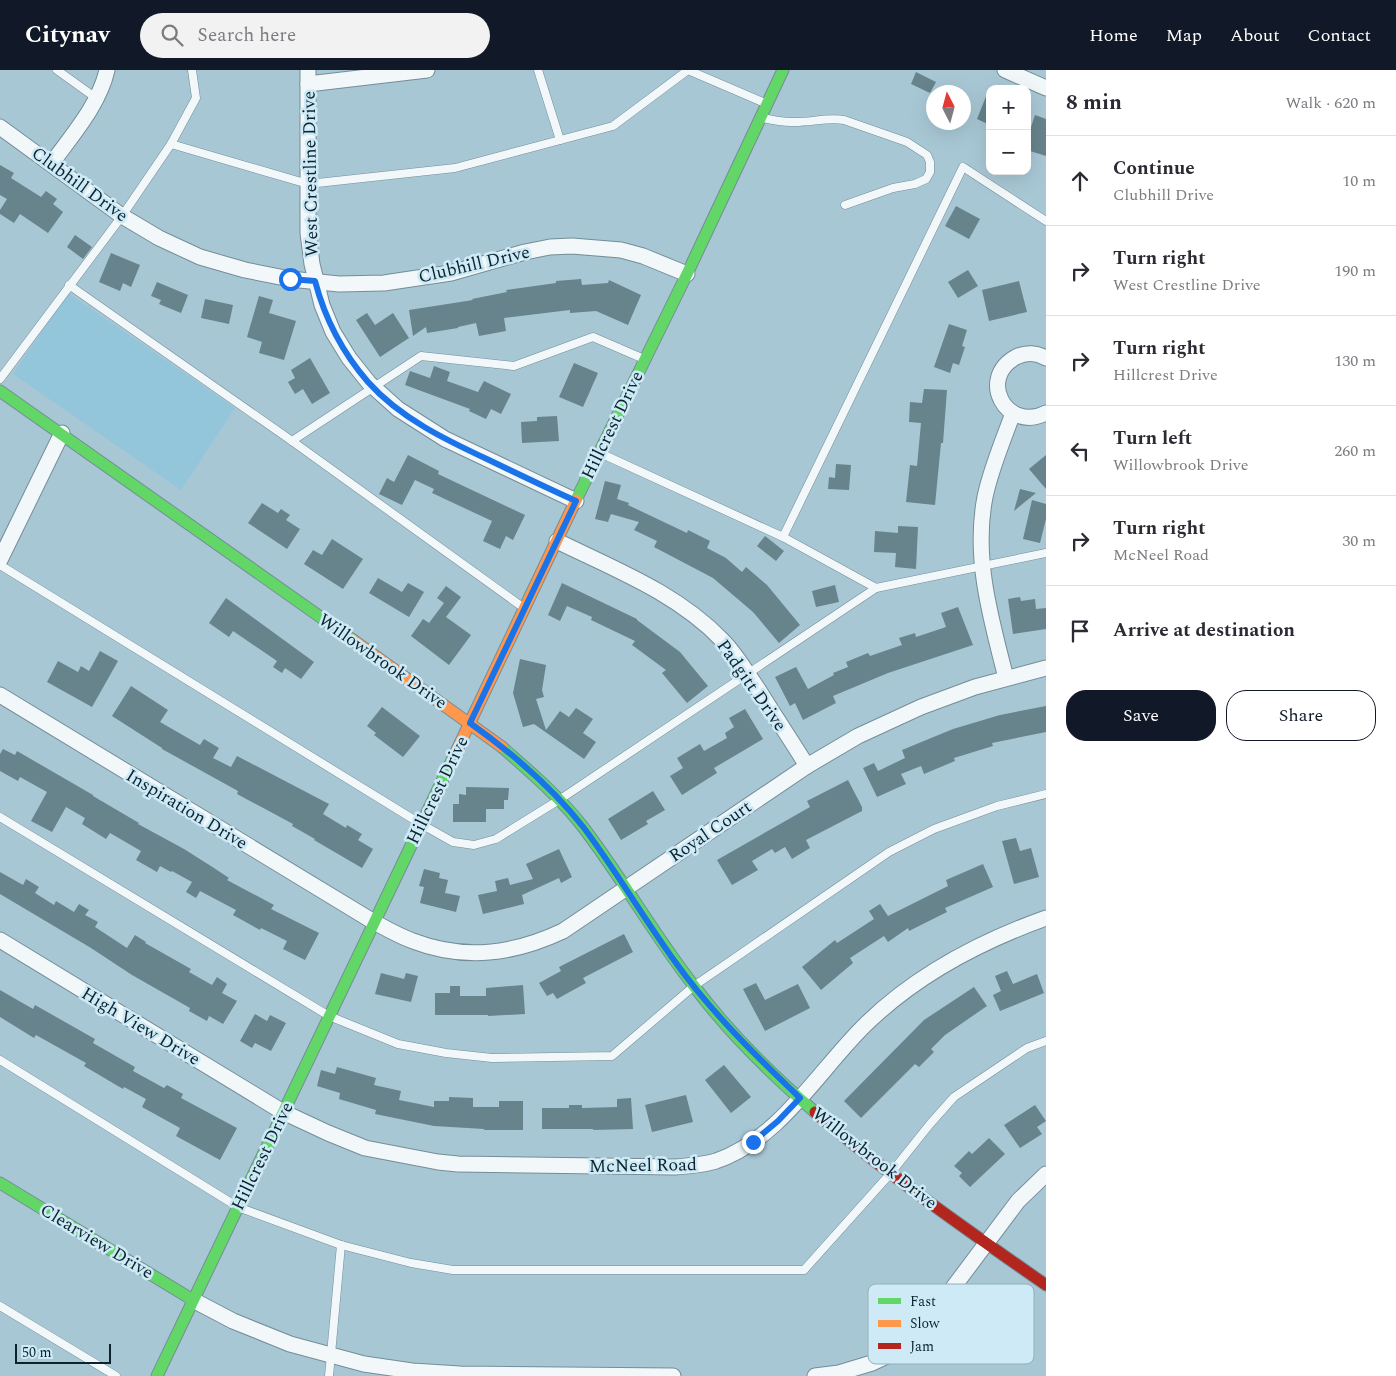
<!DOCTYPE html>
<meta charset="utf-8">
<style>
body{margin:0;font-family:Spectral,serif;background:#f2f2f3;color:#2b2b33}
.controls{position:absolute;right:15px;top:15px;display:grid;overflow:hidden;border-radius:10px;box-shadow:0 5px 20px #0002}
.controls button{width:45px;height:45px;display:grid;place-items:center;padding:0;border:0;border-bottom:1px solid #e1e1e2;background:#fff;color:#2b2b33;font:25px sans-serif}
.compass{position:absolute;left:926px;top:15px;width:45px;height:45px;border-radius:50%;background:#fff;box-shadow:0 5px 20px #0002;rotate:354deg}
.scale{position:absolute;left:15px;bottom:12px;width:96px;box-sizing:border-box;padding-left:5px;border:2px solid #0c232d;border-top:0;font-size:14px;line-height:18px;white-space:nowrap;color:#0c232d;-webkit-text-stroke:4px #ceeaf7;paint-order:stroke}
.stop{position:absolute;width:15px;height:15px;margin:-11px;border:4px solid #1a73e8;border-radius:50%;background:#fff}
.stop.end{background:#1a73e8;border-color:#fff;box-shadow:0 1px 5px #0008}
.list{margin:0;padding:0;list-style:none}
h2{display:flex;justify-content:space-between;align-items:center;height:65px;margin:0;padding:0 20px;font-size:21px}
h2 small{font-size:16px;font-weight:400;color:#7c7c81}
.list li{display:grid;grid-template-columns:32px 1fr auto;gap:15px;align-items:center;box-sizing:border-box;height:90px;padding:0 20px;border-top:1px solid #e1e1e2}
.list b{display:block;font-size:19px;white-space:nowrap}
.list p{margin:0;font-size:16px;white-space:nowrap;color:#7c7c81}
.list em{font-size:16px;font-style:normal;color:#7c7c81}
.actions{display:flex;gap:10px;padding:15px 20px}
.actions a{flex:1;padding:11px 0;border:1px solid #111827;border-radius:20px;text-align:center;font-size:18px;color:#111827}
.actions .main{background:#111827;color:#fff}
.icon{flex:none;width:28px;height:28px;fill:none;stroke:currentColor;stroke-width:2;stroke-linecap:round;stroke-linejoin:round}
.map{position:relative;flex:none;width:1046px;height:1306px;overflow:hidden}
header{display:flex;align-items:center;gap:30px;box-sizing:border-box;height:70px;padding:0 25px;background:#111827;color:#fff}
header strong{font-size:24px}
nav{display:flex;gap:28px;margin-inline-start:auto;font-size:18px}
.search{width:350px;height:45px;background:#f2f2f3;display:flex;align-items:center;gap:12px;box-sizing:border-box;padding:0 18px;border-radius:28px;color:#7c7c81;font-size:19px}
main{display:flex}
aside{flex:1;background:#fff}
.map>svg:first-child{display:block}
.built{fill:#93c5db}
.building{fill:#67838b}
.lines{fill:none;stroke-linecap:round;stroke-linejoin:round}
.lane-casing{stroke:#748d97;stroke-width:9}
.street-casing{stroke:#748d97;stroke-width:17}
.fast-casing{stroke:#748d97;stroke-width:13}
.slow-casing{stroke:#748d97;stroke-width:13}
.jam-casing{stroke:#748d97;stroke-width:13}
.lane{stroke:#f2f7f9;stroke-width:8}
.street{stroke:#f2f7f9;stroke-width:15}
.fast{stroke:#63d668;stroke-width:11}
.slow{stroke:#ff974d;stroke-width:11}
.jam{stroke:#b3261e;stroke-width:11}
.route{stroke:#1a73e8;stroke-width:6}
.labels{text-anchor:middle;stroke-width:5;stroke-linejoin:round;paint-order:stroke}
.street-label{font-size:18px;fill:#0c232d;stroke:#ceeaf7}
.key{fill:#ceeaf7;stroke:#94aeba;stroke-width:1}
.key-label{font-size:14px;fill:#0c232d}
</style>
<header>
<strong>Citynav</strong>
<div class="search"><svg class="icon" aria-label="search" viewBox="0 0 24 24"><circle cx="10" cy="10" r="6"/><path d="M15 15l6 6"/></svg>Search here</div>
<nav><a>Home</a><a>Map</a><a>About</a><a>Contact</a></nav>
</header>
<main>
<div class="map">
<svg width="1046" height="1306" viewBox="0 0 1046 1306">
<rect width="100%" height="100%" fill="#a8c7d5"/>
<path class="built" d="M68 223 235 338 181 420 13 304Z"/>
<g class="building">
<path d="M916 2 936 12 930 23 911 14Z"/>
<path d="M989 19H990V55L977 49Z"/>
<path d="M1035 45 1046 49V86L1027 80V69Z"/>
<path d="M0 95 14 103 11 108 41 127 46 121 57 129 53 134 63 142 48 163 20 144 14 153 0 144V140L7 129 0 125Z"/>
<path d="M956 136 980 149 969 169 945 156Z"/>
<path d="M75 165 92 177 83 189 67 177Z"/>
<path d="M111 183 140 195 131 217 123 213 120 221 99 212Z"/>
<path d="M968 200 978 216 958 228 948 212Z"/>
<path d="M581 209 582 215 608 213 609 210 641 225 628 255 596 241 570 243V240L504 248 506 261 479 266 476 253 458 257V258L427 263 426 257 413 266 409 240 473 230 472 229 507 222 506 220 556 213V211Z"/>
<path d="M1019 211 1027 242 989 251 982 220Z"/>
<path d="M157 212 188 225 181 243 159 234 161 230 151 226Z"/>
<path d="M259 226 273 230 269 243 296 251 284 290 259 283 262 272 247 267Z"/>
<path d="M205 229 233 235 229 254 201 248Z"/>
<path d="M367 243 375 255 393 243 409 268 380 287 356 250Z"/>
<path d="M949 254 967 260 962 276 965 277 959 295 953 293 950 303 934 297Z"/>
<path d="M310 288 330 323 312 334 303 319 295 324 288 312 295 308 291 300Z"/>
<path d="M574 293 598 303 583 337 559 327Z"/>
<path d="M434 296 450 302 447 311 478 322 484 311 511 324 501 344 491 339 486 349 469 341 470 339 405 315 410 301 430 308Z"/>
<path d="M924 319 947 320 943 373H941L935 435 906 432 910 395 917 396 921 353 909 352 910 332 922 333Z"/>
<path d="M557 346 559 371 522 373 521 352 537 351V347Z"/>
<path d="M408 385 439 401 438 404 525 445 513 470 506 466 500 479 483 471 492 451 432 423 434 419 415 410 402 435 379 424 387 408 394 412Z"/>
<path d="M1046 385V419L1029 399Z"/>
<path d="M836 394 851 395 849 420 828 419 829 407 835 408Z"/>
<path d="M605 411 621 415 617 429 629 433 628 435 687 463 688 460 710 471 707 478 726 488 742 502 746 497 767 515 800 555 779 573 753 542 713 508 654 477 657 471 634 460 639 452 611 444 608 452 595 449Z"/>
<path d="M1020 419 1036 423 1014 441Z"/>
<path d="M1032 430 1046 434V449L1040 473 1023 469Z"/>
<path d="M262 433 278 443 281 439 290 445 286 450 300 459 287 479 248 453Z"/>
<path d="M898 456 918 457 916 499 895 497 896 483 874 482 875 461 898 463Z"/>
<path d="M765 466 784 481 776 491 757 476Z"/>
<path d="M332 469 363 489 343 519 304 494 313 480 322 485Z"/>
<path d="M378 508 402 522 408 513 424 522 409 547 369 523Z"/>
<path d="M562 513 637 549V550L680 582 708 616 687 633 662 603 666 600 632 575 635 571 591 550 592 547 567 536 560 551 548 545Z"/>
<path d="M835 515 839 532 816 537 812 521Z"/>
<path d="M446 516 461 527 446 547 471 565 449 595 411 566 423 549 429 553 444 533 437 528Z"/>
<path d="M1020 527 1021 531 1035 529 1036 539 1046 538V559L1013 564 1008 529Z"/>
<path d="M226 528 314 592 301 609 285 598 282 603 273 597 277 591 233 561 229 567 209 553Z"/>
<path d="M958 537 973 575 888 603 833 626 836 633 803 650 795 633 790 636 775 607 796 597 808 619 834 605 833 603 848 597 846 592 868 583 870 586 902 575 899 568 915 563 916 567 946 557 941 543Z"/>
<path d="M100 581 118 591 92 637 47 612 58 591 78 602 81 596 89 601Z"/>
<path d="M520 589 546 595 542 620 544 627 536 629 546 660 560 641 569 647 576 638 593 649 583 663 596 672 584 689 534 654 523 657 513 623Z"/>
<path d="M131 616 168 640 160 652 200 675 204 669 219 678 213 688 231 697 237 686 329 734 323 744 346 758 347 755 362 764 358 770 373 779 362 798 314 770 315 769 292 756 293 754 237 724 238 721 162 679V678L112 646Z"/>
<path d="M1046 636V662L992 673 993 676 954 688 955 691 924 704 921 696 901 704 906 714 877 727 863 698 874 693 878 701 905 688 902 680 953 659 1000 645Z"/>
<path d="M382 637 420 666 403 687 374 665 376 663 367 656Z"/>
<path d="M745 639 763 669 714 698 717 703 682 725 670 706 683 698 677 688 700 674 704 681 727 668 725 663 734 657 729 648Z"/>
<path d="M3 679 15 685 17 681 93 725V726L139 753 138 754 184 779 214 798 229 808 227 810 274 835 271 839 319 863 305 890 283 879 287 871 261 858 260 860 233 845 236 840 200 821 196 828 186 822 192 812 172 801 171 802 160 796 157 802 136 790 141 781 110 763 106 769 82 754 85 748 66 737 52 762 31 751 47 722 20 707 18 711 0 701V684Z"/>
<path d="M848 710 862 737V741L806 770 810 778 792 789 785 777 775 783 772 779 752 791 758 800 732 815 717 790 810 737 807 731Z"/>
<path d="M466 717 509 718 508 730H504V739H486V752H453V734H459V724L466 725Z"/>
<path d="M653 721 665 740 646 751 648 754 621 770 608 749Z"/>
<path d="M1016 768 1020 781 1031 778 1039 807 1014 814 1002 771Z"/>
<path d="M559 779 572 807 561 813 559 808 522 825 524 834 483 844 478 825 497 821 495 811 508 808 510 815 533 809 526 794Z"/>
<path d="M983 794 993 817 945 838 947 842 909 861 908 858 888 872 884 866 850 888 853 893 821 920 802 897 835 870 837 873 874 849 869 841 880 834 888 846 948 816 946 810Z"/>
<path d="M424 799 440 803 439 808 448 810 445 823 460 826 456 842 420 833 424 817 419 816Z"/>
<path d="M0 802 23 815 26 809 39 817 35 823 54 835 56 831 74 842 79 834 89 840 85 845 98 852 95 857 127 878 135 865 146 872 145 873 191 899 189 902 212 915 217 907 227 914 222 923 237 931 223 954 209 946 207 951 189 941 190 938 132 905 91 878 0 824Z"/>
<path d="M624 864 633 882 583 908 586 913 557 929 553 923 547 926 539 913 561 901 559 897Z"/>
<path d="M1007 901 1013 914 1037 904 1044 923 1000 941 993 925 1001 921 995 906Z"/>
<path d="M381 903 404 909 406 903 418 906 411 932 375 924Z"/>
<path d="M756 913 765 930 798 914 810 938 765 961 743 919Z"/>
<path d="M523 915 525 944 488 946V945H435V923H450V916H460V926H486V918Z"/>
<path d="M974 917 987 936 945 965 931 979 934 982 919 997 915 994 861 1048 844 1031 924 950Z"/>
<path d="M0 920 33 939 35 935 95 969 93 973 135 997 133 1001 164 1018 167 1015 183 1024 181 1028 237 1058 220 1090 176 1066 180 1058 142 1037 146 1029 124 1017 123 1019 84 996 86 993 36 965 34 968 0 947Z"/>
<path d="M255 944 267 951 270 945 286 953 271 981 255 973 252 978 240 971Z"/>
<path d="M724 995 751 1027 731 1043 705 1010Z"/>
<path d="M337 997 376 1008 374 1015 401 1021 399 1030 434 1037V1031H449V1027L473 1028V1037H499V1031H523V1060H484V1059L434 1056 375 1044 376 1040 339 1029 340 1023 317 1016 321 1000 335 1004Z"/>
<path d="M686 1025 693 1052 652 1062 645 1035Z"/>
<path d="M631 1028 633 1059 593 1060V1059H542V1038H569V1035H582V1038L617 1037V1029Z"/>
<path d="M1035 1035 1046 1051 1037 1057 1042 1064 1020 1078 1004 1055Z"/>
<path d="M989 1068 1005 1084 970 1117 959 1106 962 1103 954 1096 969 1081 972 1084Z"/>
</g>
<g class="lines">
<defs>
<g id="lane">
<path d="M57 0 96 28"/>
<path d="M538 0 560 70"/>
<path d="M763 48C772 50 781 52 791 52 809 53 827 47 844 50L907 72 927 85 930 92V102L926 109 915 114 893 118 845 135"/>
<path d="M171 74 308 114 455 98 613 56 688 0 765 33"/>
<path d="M69 215 292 371 524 538"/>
<path d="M0 309 122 146 171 74 196 28 192 0"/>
<path d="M292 371 421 286 514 296 593 267 644 289"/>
<path d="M600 383 783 467 876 518 1046 483"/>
<path d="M783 467 963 97 1046 151"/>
<path d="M0 495 421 754 453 772 474 775 496 769 559 730 876 518"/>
<path d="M0 747 329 946 398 974 446 983 492 988 612 986 694 916 889 782 934 759 997 736 1046 724"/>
<path d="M0 990 238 1137 341 1175 411 1193 453 1200H804L890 1104 930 1054 954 1027 1027 978 1046 971"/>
<path d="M0 1236 116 1306"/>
<path d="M329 1306 341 1175"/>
</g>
<g id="street">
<path d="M308 0V163L312 194 322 235 333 262 349 288 369 313 398 339 445 369 576 431"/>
<path d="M1005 0 1046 18"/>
<path d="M308 14 427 0"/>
<path d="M0 57 122 146 159 168 200 187 245 200 290 209 339 214 384 213 451 203 525 182 550 177 572 176 621 180 643 186 687 204"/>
<path d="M52 93C72 65 99 35 107 0"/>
<path d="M1046 288C1037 283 1026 282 1016 287 977 308 1006 363 1046 343"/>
<path d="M557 471C614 499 677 523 722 570 736 584 747 603 758 619 774 645 791 670 807 696"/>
<path d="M0 490 62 363"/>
<path d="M1006 608C991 549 973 488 985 427 991 398 1003 371 1013 343"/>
<path d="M0 625 374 852C387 859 399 866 413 871 465 891 514 884 563 861L807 696 858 666 921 637 975 617 1046 598"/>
<path d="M0 870 283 1042 328 1063 365 1078 438 1092 458 1094 675 1097C689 1096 703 1095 716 1091 779 1070 819 1000 865 955 916 905 979 872 1046 848"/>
<path d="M193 1230 233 1251 290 1274 364 1294 412 1301 460 1304 673 1306"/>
<path d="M815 1306 839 1303 872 1293 887 1286 908 1272 928 1251 1018 1131 1046 1104"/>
</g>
<g id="fast">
<path d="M0 321 353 570"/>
<path d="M576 430 687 204 783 0"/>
<path d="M502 677C530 702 560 727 583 757 622 808 654 865 694 916 729 963 771 1004 815 1042"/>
<path d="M0 1113 193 1230"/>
<path d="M157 1306 454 686"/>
</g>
<g id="slow">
<path d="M353 570 502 677"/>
<path d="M454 686 576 430"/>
</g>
<path id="jam" d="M815 1042C888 1105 967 1160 1046 1215"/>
</defs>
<use href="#lane" class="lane-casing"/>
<use href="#street" class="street-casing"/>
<use href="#fast" class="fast-casing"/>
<use href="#slow" class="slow-casing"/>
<use href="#jam" class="jam-casing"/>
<use href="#lane" class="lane"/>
<use href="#street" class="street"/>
<use href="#fast" class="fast"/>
<use href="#slow" class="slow"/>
<use href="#jam" class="jam"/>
</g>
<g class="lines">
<path class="route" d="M290 209 315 211C325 249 342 282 368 312 400 348 446 370 489 390 518 404 547 418 576 431L470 653C512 683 552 717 584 758 617 802 644 849 676 893 712 943 755 985 800 1028L778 1051 753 1072"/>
</g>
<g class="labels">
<g class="street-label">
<text transform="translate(310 104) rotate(-91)" y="6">West Crestline Drive</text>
<text transform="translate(80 114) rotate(36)" y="6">Clubhill Drive</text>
<text transform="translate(474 194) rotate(-13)" y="6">Clubhill Drive</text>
<text transform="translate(612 355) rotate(-64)" y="6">Hillcrest Drive</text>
<text transform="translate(383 591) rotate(35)" y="6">Willowbrook Drive</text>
<text transform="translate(752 615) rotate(55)" y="6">Padgitt Drive</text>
<text transform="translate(437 720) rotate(-64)" y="6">Hillcrest Drive</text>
<text transform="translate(187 739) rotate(31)" y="6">Inspiration Drive</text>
<text transform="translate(710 761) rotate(-34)" y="6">Royal Court</text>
<text transform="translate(141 956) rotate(31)" y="6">High View Drive</text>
<text transform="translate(262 1086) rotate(-64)" y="6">Hillcrest Drive</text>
<text transform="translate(875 1088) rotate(38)" y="6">Willowbrook Drive</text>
<text transform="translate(643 1095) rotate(-1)" y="6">McNeel Road</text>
<text transform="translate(97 1171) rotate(31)" y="6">Clearview Drive</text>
</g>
</g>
<rect x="868" y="1214" width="166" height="80" rx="8" class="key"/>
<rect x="878" y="1228" width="23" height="6" fill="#63d668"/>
<rect x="878" y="1250" width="23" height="7" fill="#ff974d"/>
<rect x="878" y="1273" width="23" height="6" fill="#b3261e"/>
<g class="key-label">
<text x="910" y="1236">Fast</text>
<text x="910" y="1258">Slow</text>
<text x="910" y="1281">Jam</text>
</g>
</svg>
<div class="controls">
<button>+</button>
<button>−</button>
</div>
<svg class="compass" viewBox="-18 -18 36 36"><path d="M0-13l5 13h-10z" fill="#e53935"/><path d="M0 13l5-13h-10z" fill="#7c7c81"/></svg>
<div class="scale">50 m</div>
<div class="stop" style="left:290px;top:209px"></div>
<div class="stop end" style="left:753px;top:1072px"></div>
</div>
<aside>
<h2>8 min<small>Walk · 620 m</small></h2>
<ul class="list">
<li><svg class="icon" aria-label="ahead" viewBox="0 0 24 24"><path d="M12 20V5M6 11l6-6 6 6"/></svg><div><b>Continue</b><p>Clubhill Drive</p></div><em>10 m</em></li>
<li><svg class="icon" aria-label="right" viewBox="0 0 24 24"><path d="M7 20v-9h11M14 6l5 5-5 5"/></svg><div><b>Turn right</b><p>West Crestline Drive</p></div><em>190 m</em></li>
<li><svg class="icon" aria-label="right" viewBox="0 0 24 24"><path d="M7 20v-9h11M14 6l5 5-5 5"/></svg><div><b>Turn right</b><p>Hillcrest Drive</p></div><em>130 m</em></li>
<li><svg class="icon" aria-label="left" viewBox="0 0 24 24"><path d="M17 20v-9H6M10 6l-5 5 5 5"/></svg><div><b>Turn left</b><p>Willowbrook Drive</p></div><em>260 m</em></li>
<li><svg class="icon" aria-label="right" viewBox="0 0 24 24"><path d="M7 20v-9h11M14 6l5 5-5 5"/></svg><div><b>Turn right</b><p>McNeel Road</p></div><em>30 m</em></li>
<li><svg class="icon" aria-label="arrive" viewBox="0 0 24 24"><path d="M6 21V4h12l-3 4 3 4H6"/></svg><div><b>Arrive at destination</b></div></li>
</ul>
<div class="actions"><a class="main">Save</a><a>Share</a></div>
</aside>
</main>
